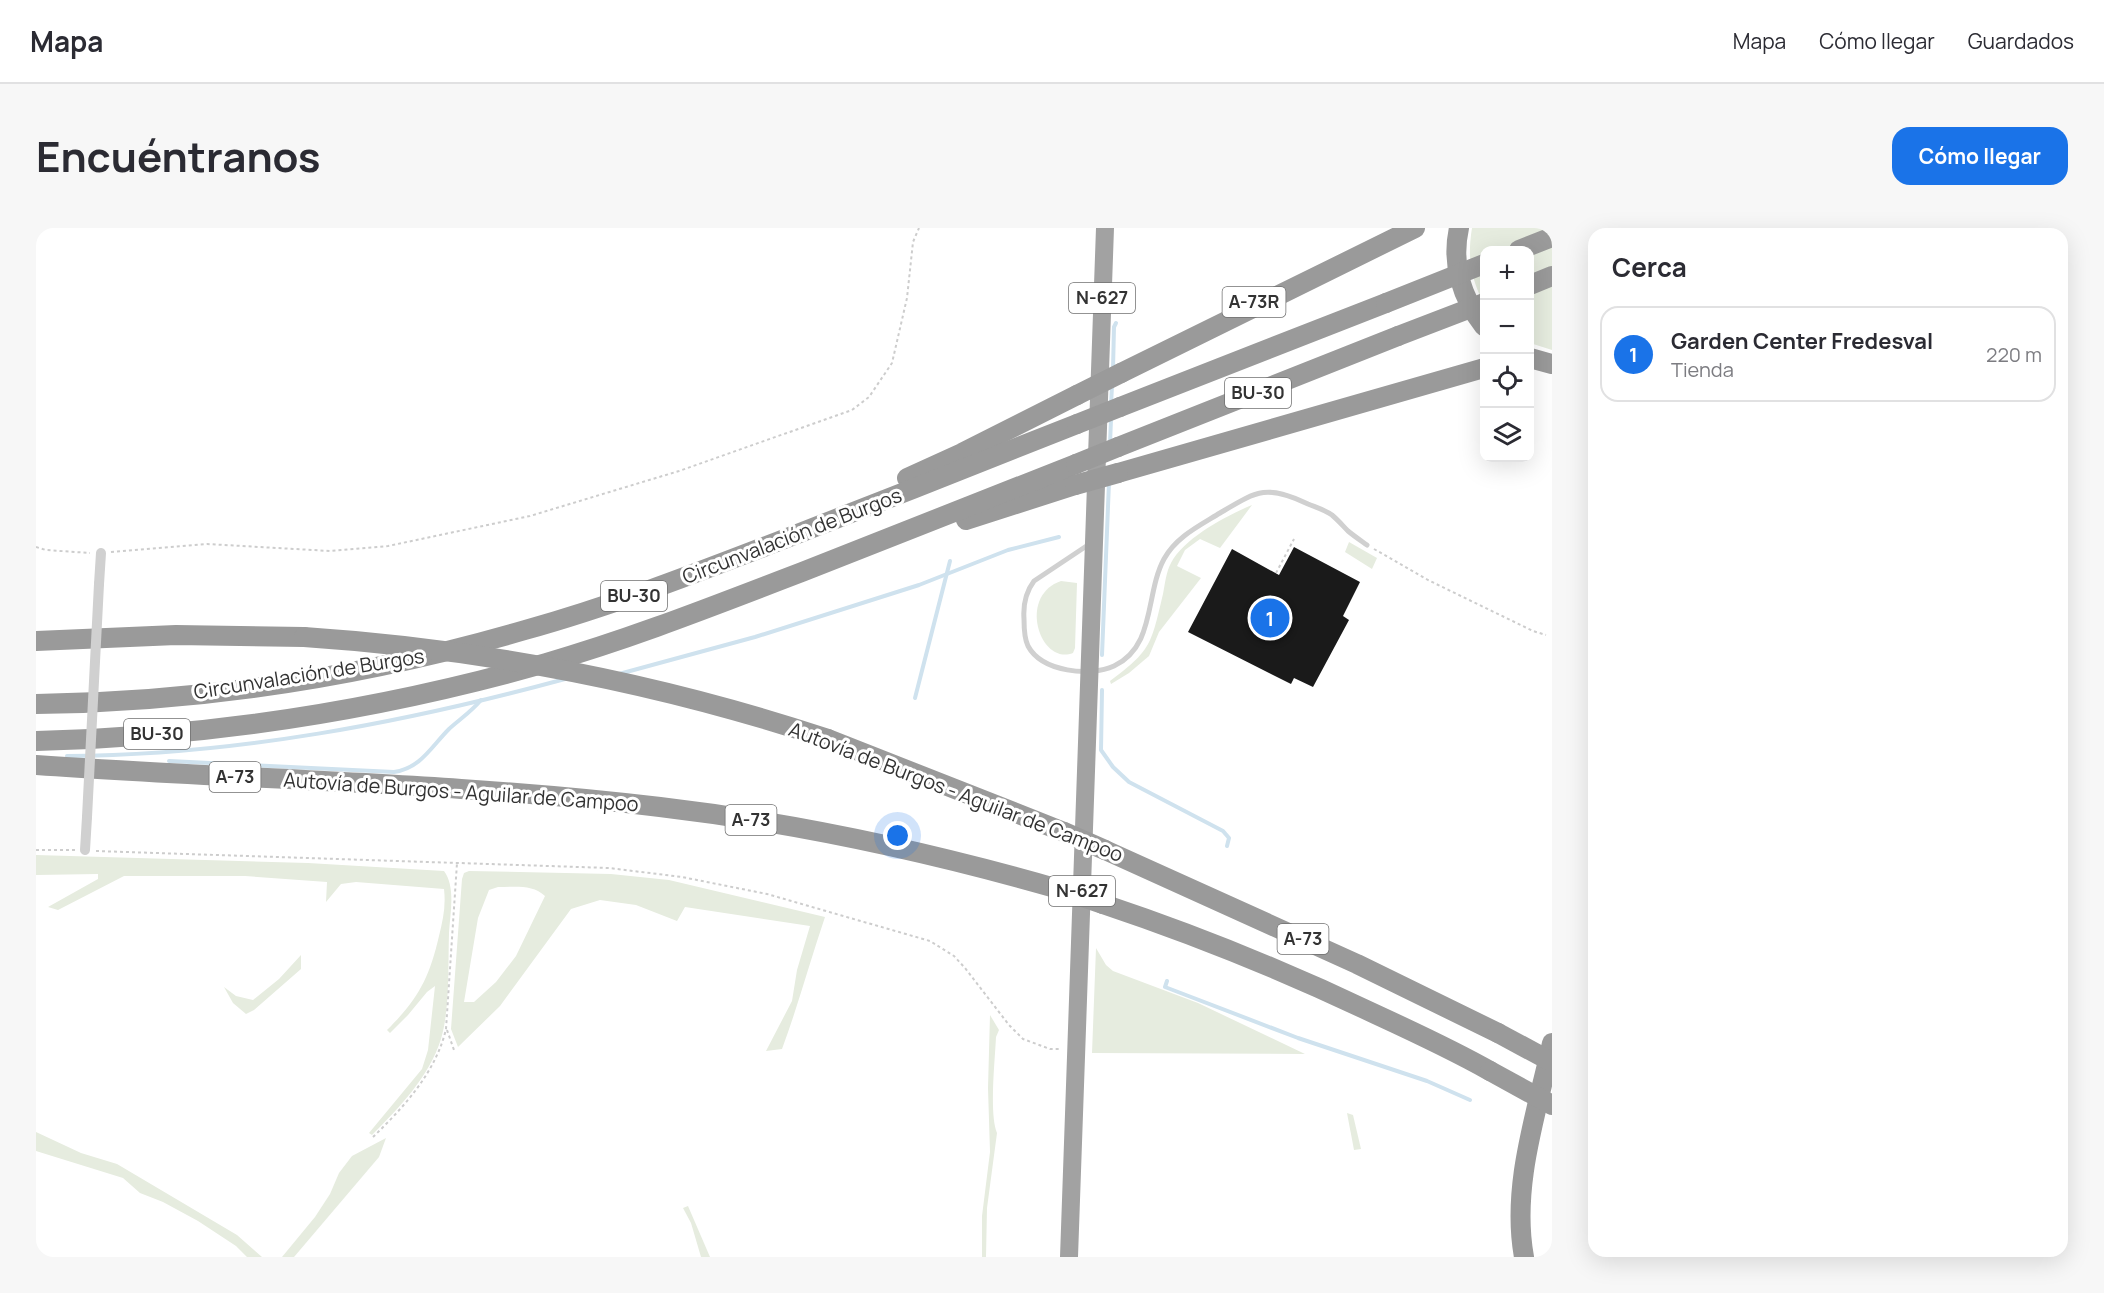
<!DOCTYPE html>
<html lang="es">
<meta charset="utf-8">
<style>
body{margin:0;font-family:Manrope,sans-serif;background:#f7f7f7;color:#2b2b33}
.controls{position:absolute;right:18px;top:18px;display:grid;overflow:hidden;border-radius:12px;box-shadow:0 6px 24px #0002}
.controls button{width:54px;height:54px;display:grid;place-items:center;padding:0;border:0;border-bottom:2px solid #e1e1e2;background:#fff;color:#2b2b33;font:30px sans-serif}
.you{position:absolute;left:862px;top:608px;width:21px;height:21px;margin:-15px;border:4px solid #fff;border-radius:50%;background:#1a73e8;box-shadow:0 0 0 9px #1a73e833}
.badge{display:grid;place-items:center;width:39px;height:39px;border-radius:50%;background:#1a73e8;color:#fff;font-size:20px;font-weight:700}
.pin{position:absolute;translate:-50% -50%;border:3px solid #fff;box-shadow:0 2px 6px #0006}
.list{margin:0;padding:0;list-style:none}
h2{display:flex;justify-content:space-between;align-items:center;height:78px;margin:0;padding:0 24px;font-size:26px}
h2 small{font-size:20px;font-weight:400;color:#7c7c81}
.list li{display:grid;grid-template-columns:39px 1fr auto;gap:18px;align-items:center;box-sizing:border-box;height:96px;margin:0 12px 12px;padding:0 12px;border:2px solid #e1e1e2;border-radius:18px}
.list b{display:block;font-size:22px;white-space:nowrap}
.list p{margin:0;font-size:20px;white-space:nowrap;color:#7c7c81}
.list em{font-size:20px;font-style:normal;color:#7c7c81}
.icon{flex:none;width:33px;height:33px;fill:none;stroke:currentColor;stroke-width:2;stroke-linecap:round;stroke-linejoin:round}
.map{position:relative;flex:none;width:1516px;height:1029px;overflow:hidden;border-radius:18px}
header{display:flex;align-items:center;gap:36px;box-sizing:border-box;height:84px;padding:0 30px;background:#fff;border-bottom:2px solid #e1e1e2}
header strong{font-size:28px}
nav{display:flex;gap:33px;margin-inline-start:auto;font-size:21px}
.intro{display:flex;align-items:center;justify-content:space-between;box-sizing:border-box;height:144px;padding:0 36px}
h1{margin:0;font-size:42px}
.button{padding:15px 27px;border-radius:18px;background:#1a73e8;color:#fff;font-size:21px;font-weight:700}
main{display:flex;gap:36px;padding:0 36px}
aside{flex:1;background:#fff;border-radius:18px;box-shadow:0 6px 24px #0002}
.map>svg:first-child{display:block}
.green{fill:#e6ecdf;fill-rule:evenodd}
.lines{fill:none;stroke-linecap:round;stroke-linejoin:round}
.stream{stroke:#cfe2ee;stroke-width:4}
.building{fill:#1a1a1a}
.path{stroke:#cdcdcd;stroke-width:2;stroke-dasharray:3 3;stroke-linecap:butt}
.service{stroke:#d0d0d0;stroke-width:5}
.minor{stroke:#d0d0d0;stroke-width:10}
.trunk{stroke:#a2a2a2;stroke-width:18}
.motorway{stroke:#9a9a9a;stroke-width:20}
.minor-bridge{stroke:#d0d0d0;stroke-width:10}
.motorway-bridge{stroke:#9a9a9a;stroke-width:20}
.labels{text-anchor:middle;stroke-width:6;stroke-linejoin:round;paint-order:stroke}
.shield{fill:#fff;stroke:#707070;stroke-width:1.5}
.shield-label{font-size:18px;font-weight:bold;fill:#333}
.street-label{font-size:20px;fill:#333;stroke:#fff}
</style>
<header>
<strong>Mapa</strong>
<nav><a>Mapa</a><a>Cómo llegar</a><a>Guardados</a></nav>
</header>
<div class="intro"><h1>Encuéntranos</h1><a class="button">Cómo llegar</a></div>
<main>
<div class="map">
<svg width="1516" height="1029" viewBox="0 0 1516 1029">
<rect width="100%" height="100%" fill="#fff"/>
<g class="green">
<path d="M1436 0H1516V122L1494 115V22H1448V77C1435 49 1431 31 1436 0Z"/>
<path d="M1216 277 1184 320 1164 311 1149 322 1141 338 1165 350 1123 404 1113 428 1093 445 1075 456 1074 453C1116 422 1115 416 1127 366 1129 356 1130 344 1135 335 1148 310 1190 288 1216 277Z"/>
<path d="M1313 314 1341 330 1336 341 1309 324Z"/>
<path d="M1025 353 1041 355 1039 420 1037 425C1004 438 981 368 1025 353Z"/>
<path d="M0 627 272 635 408 643C420 659 414 686 413 705 412 737 414 781 405 811 393 849 363 880 336 907L333 905 386 841 392 822 399 758 391 764 372 787 354 805 351 802C382 771 393 751 403 708 407 692 410 678 408 661L320 654 305 656 290 674 291 654 209 648H88L22 682 12 679 62 651V646L0 647Z"/>
<path d="M433 643 575 646 633 652 789 689C774 733 762 778 746 821L730 823 756 773 761 742 774 698 649 679 641 693 600 677 564 672 535 681 464 778 422 819 415 801 426 651 428 645ZM462 659C478 659 497 656 509 668L480 728 460 754 438 774H428L442 690 453 662Z"/>
<path d="M1060 720 1070 737 1077 743 1162 775 1269 826 1056 825Z"/>
<path d="M265 727V741L218 782 210 786 197 775 188 759 200 768 217 772 243 751Z"/>
<path d="M954 787 963 802 960 809C959 832 953 886 961 905L951 980 950 1029H946V988L954 924 952 860Z"/>
<path d="M1311 885 1317 887 1325 921 1318 922Z"/>
<path d="M0 904 45 925 81 936 201 1007 226 1029H211L200 1018 162 993 127 974 104 965 87 950 0 923Z"/>
<path d="M350 910 343 929 258 1029H246L279 989 294 966 303 945 316 928Z"/>
<path d="M652 978 674 1029H665L655 995 647 980Z"/>
</g>
<g class="lines">
<g class="stream">
<path d="M1077 141 1078 99 1080 95"/>
<path d="M1075 177 1076 158"/>
<path d="M1074 216 1075 191"/>
<path d="M1066 427 1073 254"/>
<path d="M583 446 719 409 883 357 972 322 1023 309"/>
<path d="M1066 462 1065 522 1077 539 1093 554 1187 603 1193 610 1191 618"/>
<path d="M879 470 914 333"/>
<path d="M31 528C199 527 367 495 529 451"/>
<path d="M133 533 358 544C385 540 395 519 413 501 424 491 435 484 445 472"/>
<path d="M1131 753 1129 759 1262 810 1391 853 1434 872"/>
</g>
</g>
<path class="building" d="M1258 319 1324 354 1307 388 1313 392 1277 459 1258 450 1255 456 1152 404 1196 321 1243 347Z"/>
<g class="lines">
<g class="path">
<path d="M0 319 10 322 54 325"/>
<path d="M1338 321 1392 352 1497 403 1510 407"/>
<path d="M75 324 171 316 294 323 352 318 494 288 643 243 816 182 833 169 856 135 871 70 877 14 883 0"/>
<path d="M1240 345 1258 311"/>
<path d="M0 622H39"/>
<path d="M60 623 573 640 646 649 731 666 894 713 918 728 929 740 973 797 987 811 1014 821H1025"/>
<path d="M411 802 418 822"/>
<path d="M337 909C368 879 400 844 410 801L421 635"/>
</g>
<path class="service" d="M1055 315 998 353C989 365 987 377 988 391 988 400 988 410 992 418 1006 444 1054 449 1078 438 1120 418 1109 366 1128 331 1140 309 1163 298 1184 285 1221 263 1230 256 1272 276 1279 279 1289 282 1296 287 1302 292 1307 298 1312 303 1318 308 1324 312 1331 317"/>
<g class="minor">
<path d="M63 356 65 325"/>
<path d="M49 622 51 589"/>
</g>
<path class="trunk" d="M1033 1029 1069 0"/>
<g class="motorway">
<path d="M1423 0C1415 36 1426 70 1448 98"/>
<path d="M1483 22 1516 9"/>
<path d="M1494 57 1516 48"/>
<path d="M1494 130 1516 136"/>
<path d="M1085 145 1379 0"/>
<path d="M1084 179 1350 75"/>
<path d="M1082 219 1362 108"/>
<path d="M1082 245 1448 140"/>
<path d="M871 250 926 225 1041 167"/>
<path d="M930 292 1039 257"/>
<path d="M0 413 140 407 268 409"/>
<path d="M0 476C165 474 331 448 489 402 579 377 665 343 751 310 848 272 944 235 1041 196"/>
<path d="M792 511 1028 604"/>
<path d="M0 513C173 509 344 482 510 435 597 410 682 376 766 344 858 308 949 272 1040 236"/>
<path d="M0 537C208 552 417 554 624 579 760 595 894 624 1026 662"/>
<path d="M1069 622 1321 736 1462 805"/>
<path d="M1067 676C1160 707 1251 744 1339 786 1378 804 1417 822 1454 843"/>
<path d="M1488 1029C1475 958 1501 884 1516 815"/>
</g>
<path class="minor-bridge" d="M51 589 63 356"/>
<g class="motorway-bridge">
<path d="M1350 75 1448 36"/>
<path d="M1362 108 1448 75"/>
<path d="M1041 167 1085 145"/>
<path d="M1041 196 1084 179"/>
<path d="M1040 236 1082 219"/>
<path d="M1039 257 1082 245"/>
<path d="M268 409C449 421 620 454 792 511"/>
<path d="M1028 604 1069 622"/>
<path d="M1026 662 1067 676"/>
<path d="M1462 805 1516 834"/>
<path d="M1454 843 1516 877"/>
</g>
</g>
<g class="labels">
<g class="shield">
<rect x="1033" y="55" width="66" height="30" rx="4.5"/>
<rect x="1186.5" y="59" width="63" height="30" rx="4.5"/>
<rect x="1189" y="150" width="66" height="30" rx="4.5"/>
<rect x="565" y="353" width="66" height="30" rx="4.5"/>
<rect x="88" y="491" width="66" height="30" rx="4.5"/>
<rect x="173.5" y="534" width="51" height="30" rx="4.5"/>
<rect x="689.5" y="577" width="51" height="30" rx="4.5"/>
<rect x="1013" y="648" width="66" height="30" rx="4.5"/>
<rect x="1241.5" y="696" width="51" height="30" rx="4.5"/>
</g>
<g class="shield-label">
<text x="1066" y="76">N-627</text>
<text x="1218" y="80">A-73R</text>
<text x="1222" y="171">BU-30</text>
<text x="598" y="374">BU-30</text>
<text x="121" y="512">BU-30</text>
<text x="199" y="555">A-73</text>
<text x="715" y="598">A-73</text>
<text x="1046" y="669">N-627</text>
<text x="1267" y="717">A-73</text>
</g>
<g class="street-label">
<text transform="translate(756 308) rotate(-21)" y="7">Circunvalación de Burgos</text>
<text transform="translate(273 446) rotate(-9)" y="7">Circunvalación de Burgos</text>
<text transform="translate(425 564) rotate(4)" y="7">Autovía de Burgos - Aguilar de Campoo</text>
<text transform="translate(920 564) rotate(21)" y="7">Autovía de Burgos - Aguilar de Campoo</text>
</g>
</g>
</svg>
<div class="controls">
<button>+</button>
<button>−</button>
<button><svg class="icon" aria-label="locate" viewBox="0 0 24 24"><circle cx="12" cy="12" r="6"/><path d="M12 2v4M12 18v4M2 12h4M18 12h4"/></svg></button>
<button><svg class="icon" aria-label="layers" viewBox="0 0 24 24"><path d="M12 4l9 5-9 5-9-5zM3 14l9 5 9-5"/></svg></button>
</div>
<div class="you"></div>
<div class="pin badge" style="left:1234px;top:390px">1</div>
</div>
<aside>
<h2>Cerca<small></small></h2>
<ul class="list">
<li><span class="badge">1</span><div><b>Garden Center Fredesval</b><p>Tienda</p></div><em>220 m</em></li>
</ul>
</aside>
</main>
